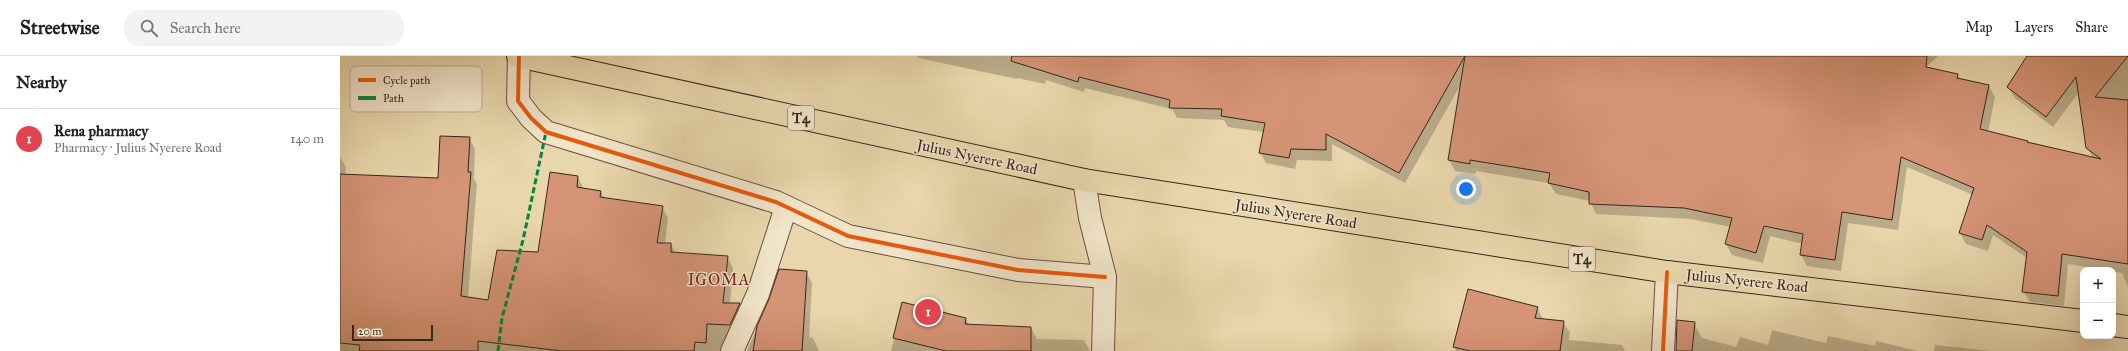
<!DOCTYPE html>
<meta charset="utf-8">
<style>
body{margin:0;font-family:"IM FELL Great Primer",serif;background:#f2f2f2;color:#202124}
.controls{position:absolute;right:12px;bottom:12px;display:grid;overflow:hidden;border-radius:8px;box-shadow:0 4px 16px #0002}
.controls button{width:36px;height:36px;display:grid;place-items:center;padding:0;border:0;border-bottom:1px solid #e0e0e0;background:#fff;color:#202124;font:20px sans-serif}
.scale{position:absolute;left:12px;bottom:10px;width:81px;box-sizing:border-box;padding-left:4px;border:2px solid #37271c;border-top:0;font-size:11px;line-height:14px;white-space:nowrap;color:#37271c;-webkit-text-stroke:3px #f1e4c9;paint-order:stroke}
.you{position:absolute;left:1126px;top:133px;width:14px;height:14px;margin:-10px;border:3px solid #fff;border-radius:50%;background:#1a73e8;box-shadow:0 0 0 6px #1a73e833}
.badge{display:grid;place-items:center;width:26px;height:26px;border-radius:50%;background:#db2777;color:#fff;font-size:13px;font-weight:700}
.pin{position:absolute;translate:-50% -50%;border:2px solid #fff;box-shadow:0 1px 4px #0006}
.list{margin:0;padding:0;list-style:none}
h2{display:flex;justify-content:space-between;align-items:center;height:52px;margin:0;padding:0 16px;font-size:17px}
h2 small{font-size:13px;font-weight:400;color:#757577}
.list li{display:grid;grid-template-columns:26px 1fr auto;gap:12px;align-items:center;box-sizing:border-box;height:60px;padding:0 16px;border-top:1px solid #e0e0e0}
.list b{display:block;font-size:15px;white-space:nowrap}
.list p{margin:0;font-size:13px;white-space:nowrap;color:#757577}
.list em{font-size:13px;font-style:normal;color:#757577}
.icon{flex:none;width:22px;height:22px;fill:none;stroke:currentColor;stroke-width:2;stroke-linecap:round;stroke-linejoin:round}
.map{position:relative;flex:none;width:1788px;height:295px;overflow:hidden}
header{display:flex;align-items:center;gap:24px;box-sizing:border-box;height:56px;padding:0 20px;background:#fff;border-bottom:1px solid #e0e0e0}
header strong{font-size:19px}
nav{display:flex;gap:22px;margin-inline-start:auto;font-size:14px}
.search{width:280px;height:36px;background:#f2f2f2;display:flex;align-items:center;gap:10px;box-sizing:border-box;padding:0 14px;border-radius:16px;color:#757577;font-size:15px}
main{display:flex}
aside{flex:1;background:#fff}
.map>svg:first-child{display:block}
.shadow{fill:#0003}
.building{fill:#d59476;stroke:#37271c}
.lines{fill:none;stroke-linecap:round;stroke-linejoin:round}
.minor-casing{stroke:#645340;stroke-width:24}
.highway-casing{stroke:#37271c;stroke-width:24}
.minor{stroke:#f1e4c9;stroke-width:22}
.highway{stroke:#e9d6ac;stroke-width:22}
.quiet{stroke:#00873e;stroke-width:3;stroke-dasharray:6 3;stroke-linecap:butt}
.cycleway-casing{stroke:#f1e4c9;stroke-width:6}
.cycleway{stroke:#e8590c;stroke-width:4}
.labels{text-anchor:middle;stroke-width:3;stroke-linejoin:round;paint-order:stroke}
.shield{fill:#f1e4c9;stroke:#6f6050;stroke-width:1}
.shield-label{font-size:14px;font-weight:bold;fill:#37271c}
.street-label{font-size:15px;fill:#37271c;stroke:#f1e4c9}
.neighbourhood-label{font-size:16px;letter-spacing:1px;fill:#7a1f14;stroke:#f1e4c9}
.key{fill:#f1e4c9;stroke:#b9ab95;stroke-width:1}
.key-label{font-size:11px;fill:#37271c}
</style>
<header>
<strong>Streetwise</strong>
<div class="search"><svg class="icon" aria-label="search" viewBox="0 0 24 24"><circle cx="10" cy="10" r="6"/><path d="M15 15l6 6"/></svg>Search here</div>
<nav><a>Map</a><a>Layers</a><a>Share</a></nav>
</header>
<main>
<aside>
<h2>Nearby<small></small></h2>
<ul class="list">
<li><span class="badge" style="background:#e0444e">1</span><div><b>Rena pharmacy</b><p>Pharmacy · Julius Nyerere Road</p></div><em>140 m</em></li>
</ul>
</aside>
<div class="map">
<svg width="1788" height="295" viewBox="0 0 1788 295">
<rect width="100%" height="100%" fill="#e9d6ac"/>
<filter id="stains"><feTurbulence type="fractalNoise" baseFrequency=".005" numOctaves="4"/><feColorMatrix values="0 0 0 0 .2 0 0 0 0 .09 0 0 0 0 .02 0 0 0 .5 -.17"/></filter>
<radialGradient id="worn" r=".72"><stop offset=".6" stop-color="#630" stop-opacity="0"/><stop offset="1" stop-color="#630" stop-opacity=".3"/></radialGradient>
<g class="shadow">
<path d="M577 0H1598L1585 12 1617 18 1621 24 1649 30 1655 41 1648 76 1687 86 1689 88 1753 102 1747 91 1739 36 1713 71 1675 42 1668 31 1688 0H1788V230L1782 217 1728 208 1724 250 1690 246 1683 235 1687 202 1653 179 1648 195 1626 188 1620 177 1633 139 1567 111 1558 174 1508 167 1501 215 1467 210 1461 199 1463 188 1430 180 1423 207 1392 199 1386 188 1391 171 1351 163 1256 158 1250 145 1216 138 1209 127 1136 115V118L1115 115 1109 104 1121 28 1065 127 992 88V105L957 104 955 113 926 107 920 96 924 76 888 71 884 64 837 62 832 53 745 32 744 36 706 24 705 28 677 22V23L578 2Z"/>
<path d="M129 82 135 93 134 122 137 128 128 242 148 245 199 198 238 121 244 134 261 136 264 142 322 151 328 162 325 188H331L336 198 387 201 393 212 390 248H399L406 259 389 295H0V101L6 111 5 119 99 123Z"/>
<path d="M466 216 472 227 469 281 473 282 479 295H407L430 243Z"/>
<path d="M563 248 626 263 629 269 691 272 697 283 744 284 750 295H551Z"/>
<path d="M1197 252 1203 263 1223 266 1230 277 1229 284 1282 289 1285 295H1116L1114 290Z"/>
<path d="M1354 267 1362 282 1396 291 1400 281 1428 289 1432 274 1486 287 1488 280 1535 290 1536 285 1578 295H1337Z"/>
<path d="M1595 289 1650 295H1594Z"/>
</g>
<g class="building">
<path d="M672 0H1125L1059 117 986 78V94L951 93 949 102 919 97 925 67 881 60 882 53 829 52 830 44 739 21 738 26 671 5Z"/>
<path d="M1125 0H1587L1586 11 1618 18 1617 22 1649 29 1640 73 1688 85 1687 86 1761 103 1746 92 1736 21 1706 61 1667 31 1687 0H1788L1755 41 1788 44V208L1722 198 1718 240 1682 236 1687 196 1647 169 1642 184 1619 177 1634 132 1561 101 1552 164 1502 156 1495 204 1460 199 1463 178 1424 170 1416 197 1385 188 1392 162 1344 152 1249 148V136L1208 127 1210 117 1130 104V108L1108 104Z"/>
<path d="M100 80 130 81 128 116H131L121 240 148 244 157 194 198 196 210 116 238 120 237 131 261 135 260 141 323 150 317 187H331V196L388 200 383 247H400L390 269 367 268 366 287 355 286 354 295H222L138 285V295H19L20 289 0 287V118L98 122Z"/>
<path d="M439 213 467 215 462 295H413L417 270 429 243Z"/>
<path d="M1128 233 1198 251 1195 262 1224 265 1220 295H1130L1113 291Z"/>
<path d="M562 246 626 262 625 268 691 271V295H606L553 282Z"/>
<path d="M1337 264 1355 266 1352 295H1336Z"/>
</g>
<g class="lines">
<defs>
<g id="minor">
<path d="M179 0 178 45 191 62 206 76 436 146 508 180 678 214 765 221"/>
<path d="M744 124 750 162 765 221 763 295"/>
<path d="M392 295 418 238 446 151"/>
<path d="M1323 295 1327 216"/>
</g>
<g id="highway">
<path d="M178 0 744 124 1327 216 1743 265"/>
<path d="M1773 269 1788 271"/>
</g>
</defs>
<use href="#minor" class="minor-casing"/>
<use href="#highway" class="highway-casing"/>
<use href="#minor" class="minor"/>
<use href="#highway" class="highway"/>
<path class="quiet" d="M158 295 162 262 183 184 206 76"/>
<defs>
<g id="cycleway">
<path d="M179 0 178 45 191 62 206 76 436 146 508 180 678 214 765 221"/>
<path d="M1323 295 1327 216"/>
</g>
</defs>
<use href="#cycleway" class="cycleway-casing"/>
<use href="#cycleway" class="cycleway"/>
</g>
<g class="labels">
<g class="shield">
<rect x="448" y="50" width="26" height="24" rx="3"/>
<rect x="1229" y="191" width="26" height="24" rx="3"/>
</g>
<g class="shield-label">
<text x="461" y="67">T4</text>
<text x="1242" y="208">T4</text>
</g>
<g class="street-label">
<text transform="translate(637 101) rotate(12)" y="5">Julius Nyerere Road</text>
<text transform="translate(956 158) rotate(9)" y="5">Julius Nyerere Road</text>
<text transform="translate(1407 225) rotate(6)" y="5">Julius Nyerere Road</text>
</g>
<g class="neighbourhood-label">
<text x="379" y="229">IGOMA</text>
</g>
</g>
<rect x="10" y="10" width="132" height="46" rx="6" class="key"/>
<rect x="18" y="22" width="18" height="4" fill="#e8590c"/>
<rect x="18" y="40" width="18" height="4" fill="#00873e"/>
<g class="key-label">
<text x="43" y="28">Cycle path</text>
<text x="43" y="46">Path</text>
</g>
<rect width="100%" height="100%" filter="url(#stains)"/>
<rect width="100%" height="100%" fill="url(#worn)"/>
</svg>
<div class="controls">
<button>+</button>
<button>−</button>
</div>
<div class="scale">20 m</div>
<div class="you"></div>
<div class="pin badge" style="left:588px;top:256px;background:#e0444e">1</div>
</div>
</main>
